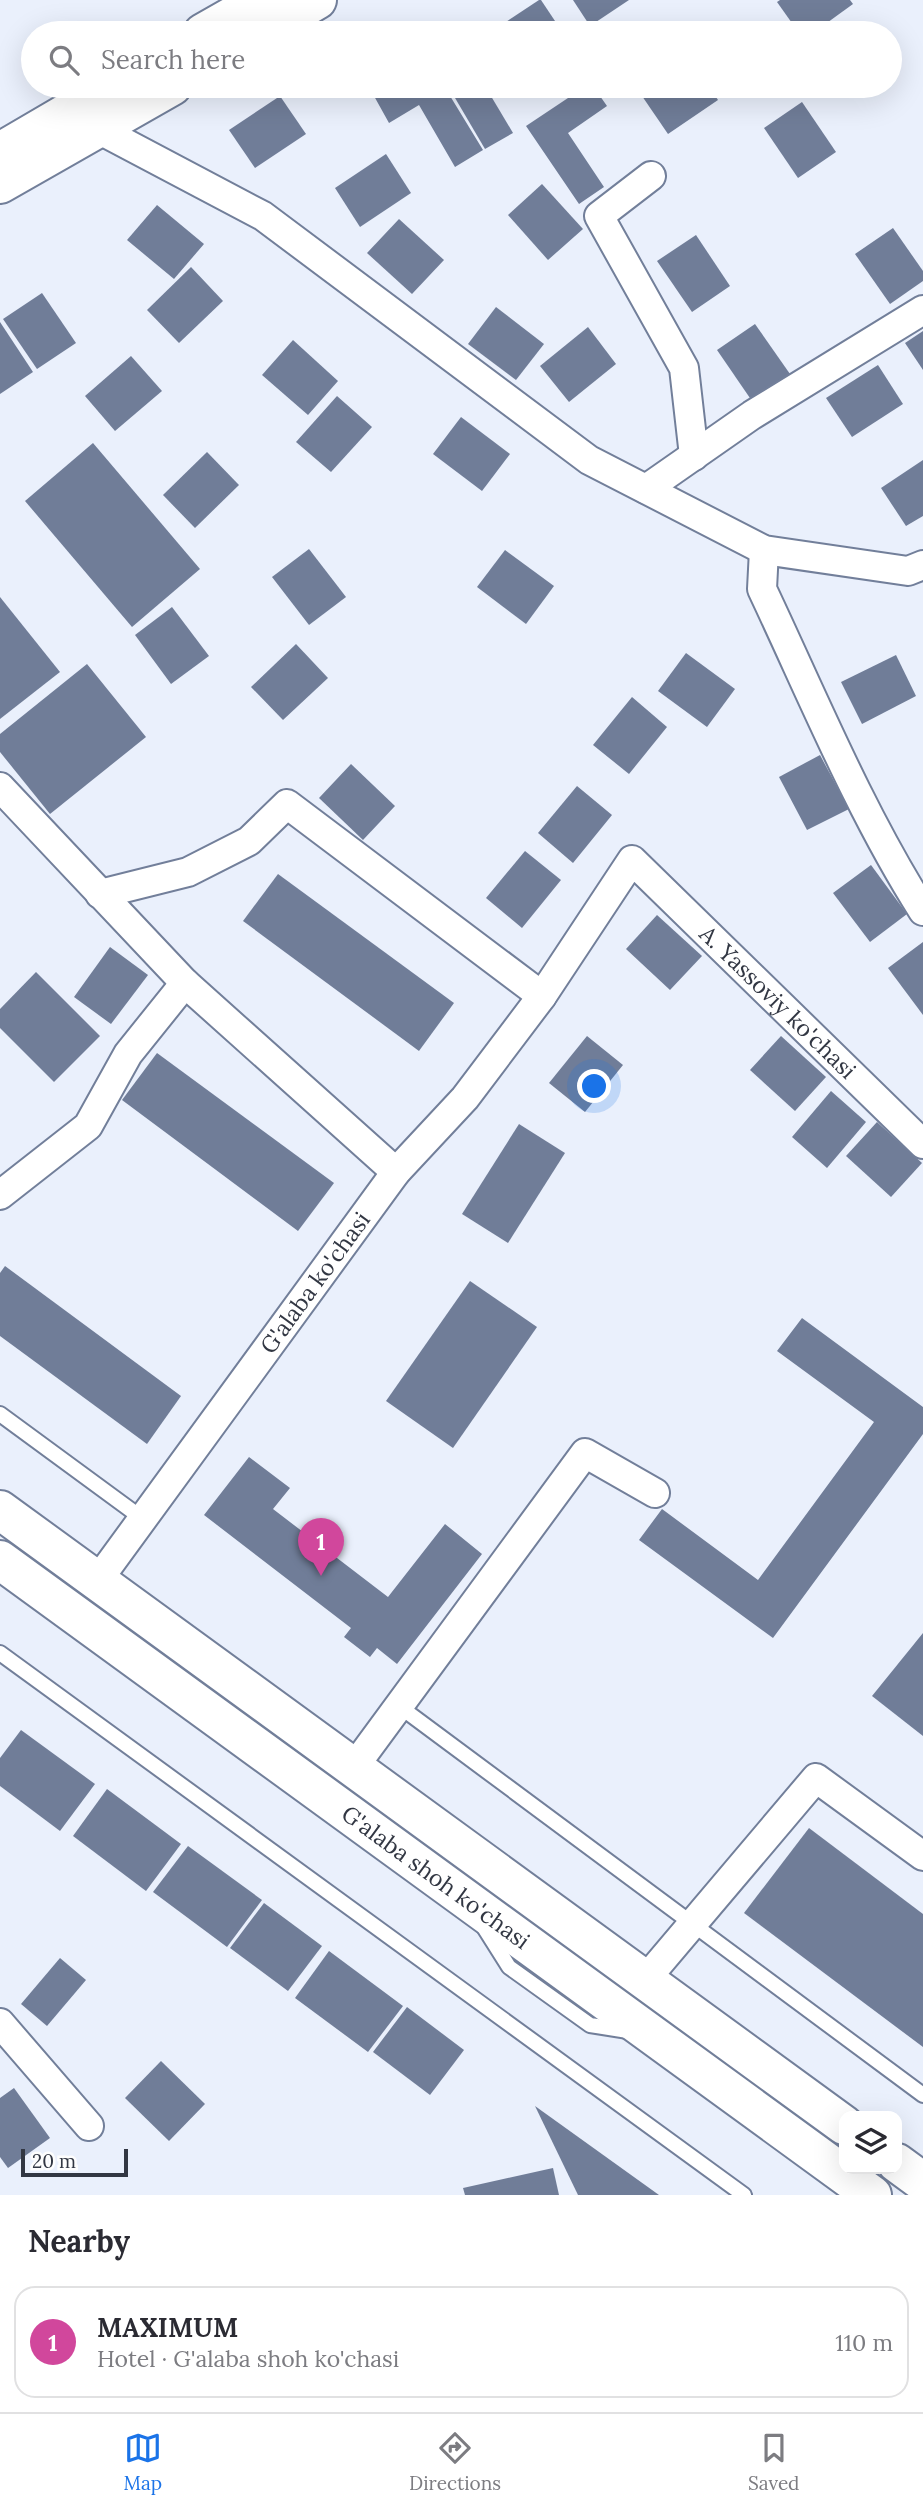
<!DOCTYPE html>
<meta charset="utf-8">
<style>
body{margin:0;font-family:Lora,serif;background:#f7f7f7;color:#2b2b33}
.controls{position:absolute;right:21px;bottom:21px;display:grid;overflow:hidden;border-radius:14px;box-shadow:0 7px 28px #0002}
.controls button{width:63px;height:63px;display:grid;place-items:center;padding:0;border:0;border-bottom:2px solid #e1e1e2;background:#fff;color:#2b2b33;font:35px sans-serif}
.scale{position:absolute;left:21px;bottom:18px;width:107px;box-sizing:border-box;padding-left:7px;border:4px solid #323743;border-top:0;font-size:19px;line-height:24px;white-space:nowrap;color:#323743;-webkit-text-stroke:5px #fdfdfd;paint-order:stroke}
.you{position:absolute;left:595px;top:1087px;width:24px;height:24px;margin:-18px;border:5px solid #fff;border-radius:50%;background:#1a73e8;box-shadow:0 0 0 10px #1a73e833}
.badge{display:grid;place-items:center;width:46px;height:46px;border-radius:50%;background:#1a73e8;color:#fff;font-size:23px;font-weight:700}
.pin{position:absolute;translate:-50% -58px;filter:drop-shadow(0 2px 4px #0008)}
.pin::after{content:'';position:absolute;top:37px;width:24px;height:21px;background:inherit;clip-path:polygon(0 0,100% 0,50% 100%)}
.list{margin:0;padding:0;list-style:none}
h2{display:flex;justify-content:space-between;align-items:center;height:91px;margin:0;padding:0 28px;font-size:30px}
h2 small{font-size:23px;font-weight:400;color:#7c7c81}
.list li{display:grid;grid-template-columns:46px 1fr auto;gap:21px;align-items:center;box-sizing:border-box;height:112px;margin:0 14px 14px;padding:0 14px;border:2px solid #e1e1e2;border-radius:21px}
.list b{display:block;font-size:26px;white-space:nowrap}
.list p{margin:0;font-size:23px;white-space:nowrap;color:#7c7c81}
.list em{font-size:23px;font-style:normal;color:#7c7c81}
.icon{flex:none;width:38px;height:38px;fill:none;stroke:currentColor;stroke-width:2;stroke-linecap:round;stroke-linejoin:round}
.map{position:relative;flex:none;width:923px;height:2195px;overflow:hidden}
.search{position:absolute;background:#fff;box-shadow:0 7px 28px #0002;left:21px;right:21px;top:21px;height:77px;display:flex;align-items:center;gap:18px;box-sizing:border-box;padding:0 24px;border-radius:38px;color:#7c7c81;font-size:26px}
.sheet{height:217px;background:#fff}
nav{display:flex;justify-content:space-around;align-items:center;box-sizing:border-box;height:98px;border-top:2px solid #e1e1e2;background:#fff;font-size:19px;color:#7c7c81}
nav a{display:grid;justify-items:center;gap:4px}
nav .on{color:#1a73e8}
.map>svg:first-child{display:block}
.building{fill:#707d98}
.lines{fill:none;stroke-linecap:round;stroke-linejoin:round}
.service-casing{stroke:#727f9a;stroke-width:18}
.minor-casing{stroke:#727f9a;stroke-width:32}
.secondary-casing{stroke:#727f9a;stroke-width:42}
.primary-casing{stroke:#727f9a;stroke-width:42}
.service{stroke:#fff;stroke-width:14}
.minor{stroke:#fff;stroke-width:28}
.secondary{stroke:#fff;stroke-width:38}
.primary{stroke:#fff;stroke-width:38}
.labels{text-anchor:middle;stroke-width:7;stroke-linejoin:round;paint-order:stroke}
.street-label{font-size:23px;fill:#323743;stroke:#fdfdfd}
</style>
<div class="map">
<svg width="923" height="2195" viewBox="0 0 923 2195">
<rect width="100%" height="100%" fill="#eaf0fc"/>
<g class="building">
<path d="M541 0 563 33H489L539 0Z"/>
<path d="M573 0H629L590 26Z"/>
<path d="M780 0H850L853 4 813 33H799L777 2Z"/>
<path d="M392 86H444L483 150 455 167 419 105 389 123 374 96Z"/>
<path d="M448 86H485L513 133 485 149Z"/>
<path d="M586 86H593L607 106 568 133 604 187 579 204 526 126Z"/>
<path d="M656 86H709L718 100 668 134 642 96Z"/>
<path d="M280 96 306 134 255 168 229 130Z"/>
<path d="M802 102 836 152 798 178 764 128Z"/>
<path d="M386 154 411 193 360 227 335 188Z"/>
<path d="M542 184 583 229 548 260 508 215Z"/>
<path d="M157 205 204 244 174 279 127 240Z"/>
<path d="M399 219 444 260 412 294 367 253Z"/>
<path d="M893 228 923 271V281L890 304 855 254Z"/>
<path d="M696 235 730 286 692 312 657 261Z"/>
<path d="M191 267 223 301 179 343 147 310Z"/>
<path d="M42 293 76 343 37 369 3 319Z"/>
<path d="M496 307 544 344 516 380 468 344Z"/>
<path d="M0 322 33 372 0 394Z"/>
<path d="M755 324 790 374 752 401 717 350Z"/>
<path d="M588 327 616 364 569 402 540 366Z"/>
<path d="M923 331V370L905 343Z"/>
<path d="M293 340 338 381 308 415 262 375Z"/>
<path d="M131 356 162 391 115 431 85 396Z"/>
<path d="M878 365 903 404 852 437 826 398Z"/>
<path d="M337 396 372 427 331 472 296 442Z"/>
<path d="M461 417 510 454 482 491 433 454Z"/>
<path d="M93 443 200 569 132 627 25 501Z"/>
<path d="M207 452 239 485 195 528 163 495Z"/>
<path d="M923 460V516L906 526 881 488Z"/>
<path d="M309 549 346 597 309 625 272 577Z"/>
<path d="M505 550 554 586 526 624 477 587Z"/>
<path d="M0 597 60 672 0 719Z"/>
<path d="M172 607 209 656 171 684 135 635Z"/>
<path d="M296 644 328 678 283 720 251 687Z"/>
<path d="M686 653 735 689 707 727 658 691Z"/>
<path d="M896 655 916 696 862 724 841 682Z"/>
<path d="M87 664 146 737 50 814 0 752V734Z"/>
<path d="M632 697 667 727 629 774 593 745Z"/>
<path d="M820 755 849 809 807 830 779 777Z"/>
<path d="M351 764 395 806 363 840 319 798Z"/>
<path d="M577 786 612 815 573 863 538 833Z"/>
<path d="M525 851 561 880 522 928 486 898Z"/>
<path d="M871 865 907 914 870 942 833 893Z"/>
<path d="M278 874 454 1003 419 1051 243 921Z"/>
<path d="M657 915 702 956 670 990 626 949Z"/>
<path d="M923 942V1015L888 968Z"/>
<path d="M110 947 148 975 111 1024 74 997Z"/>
<path d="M36 972 100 1036 54 1082 0 1028V1009Z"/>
<path d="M587 1036 623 1065 585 1112 549 1083Z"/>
<path d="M781 1036 826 1077 795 1111 750 1070Z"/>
<path d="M157 1053 334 1183 298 1231 122 1100Z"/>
<path d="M831 1091 866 1122 827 1168 792 1137Z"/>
<path d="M877 1122 922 1163 891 1197 846 1156Z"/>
<path d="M519 1124 565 1153 508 1243 462 1214Z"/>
<path d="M5 1266 181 1396 147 1444 0 1336V1273Z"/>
<path d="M470 1281 537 1327 453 1448 386 1401Z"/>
<path d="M802 1318 923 1407V1434L773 1638 639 1540 662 1509 758 1580 874 1422 777 1351Z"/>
<path d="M249 1457 290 1488 273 1509 388 1597 445 1524 482 1554 397 1664 377 1648 370 1657 344 1637 351 1628 204 1515Z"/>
<path d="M923 1633V1736L872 1696Z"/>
<path d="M21 1730 95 1784 60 1831 0 1786V1758Z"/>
<path d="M107 1789 181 1844 146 1891 73 1836Z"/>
<path d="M809 1828 923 1914V2047L744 1913Z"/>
<path d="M188 1846 262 1900 227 1947 153 1892Z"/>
<path d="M264 1903 322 1946 288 1991 230 1948Z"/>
<path d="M329 1951 403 2006 368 2052 295 1998Z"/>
<path d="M60 1958 86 1980 47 2026 21 2004Z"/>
<path d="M407 2007 464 2050 430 2095 373 2052Z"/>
<path d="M161 2061 205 2104 169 2141 125 2098Z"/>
<path d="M14 2088 50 2138 8 2168 0 2157V2098Z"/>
<path d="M535 2106 659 2195H578Z"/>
<path d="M553 2168 559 2195H465L463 2188Z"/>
</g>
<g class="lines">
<defs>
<g id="service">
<path d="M0 1414 143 1519"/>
<path d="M0 1653 744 2195"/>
<path d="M399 1706 923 2095"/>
<path d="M485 1929 509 1967 590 2025 628 2031"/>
</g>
<g id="minor">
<path d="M85 122 263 216 589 460 764 550 908 571 923 565"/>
<path d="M651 176 599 216 684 368 694 456"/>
<path d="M646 489 752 415 923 310"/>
<path d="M764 550 762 589C813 697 859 810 923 911"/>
<path d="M0 787 185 983 396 1172"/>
<path d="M100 894 188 872 249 841 287 804 542 996"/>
<path d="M0 1195 88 1126 128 1054 185 983"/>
<path id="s1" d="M98 1580 396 1172 465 1098 542 996 632 860 923 1144"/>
<path d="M354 1767 585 1453 655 1493"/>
<path d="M645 1980 816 1778 923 1856"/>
<path d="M0 2023 89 2126"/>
</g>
<g id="secondary">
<path d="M203 33 261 0"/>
<path d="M261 33 317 0"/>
<path d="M0 152 113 86"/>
<path d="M0 184 172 86"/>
</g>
<g id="primary">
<path d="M0 1510 844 2125"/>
<path id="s2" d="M0 1560 872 2195"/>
<path d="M897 2163 923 2182"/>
</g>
</defs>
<use href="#service" class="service-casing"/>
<use href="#minor" class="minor-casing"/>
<use href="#secondary" class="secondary-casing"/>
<use href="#primary" class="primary-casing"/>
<use href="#service" class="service"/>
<use href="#minor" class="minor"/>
<use href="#secondary" class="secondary"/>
<use href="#primary" class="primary"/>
</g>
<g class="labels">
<g class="street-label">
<text dy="8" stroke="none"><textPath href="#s1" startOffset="1101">A. Yassoviy ko'chasi</textPath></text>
<text dy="8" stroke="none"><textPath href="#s1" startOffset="368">G'alaba ko'chasi</textPath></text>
<text dy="8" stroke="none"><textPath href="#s2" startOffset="539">G'alaba shoh ko'chasi</textPath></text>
</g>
</g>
</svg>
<div class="controls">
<button><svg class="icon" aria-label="layers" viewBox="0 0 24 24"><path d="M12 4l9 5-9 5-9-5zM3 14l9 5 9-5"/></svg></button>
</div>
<div class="scale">20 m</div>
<div class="you"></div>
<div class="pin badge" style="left:321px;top:1576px;background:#d1479c">1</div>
<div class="search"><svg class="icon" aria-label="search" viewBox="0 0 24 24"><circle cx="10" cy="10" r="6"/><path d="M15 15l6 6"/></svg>Search here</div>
</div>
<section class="sheet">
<h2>Nearby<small></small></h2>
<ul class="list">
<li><span class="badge" style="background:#d1479c">1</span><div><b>MAXIMUM</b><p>Hotel · G'alaba shoh ko'chasi</p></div><em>110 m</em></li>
</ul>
</section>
<nav>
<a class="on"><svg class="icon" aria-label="map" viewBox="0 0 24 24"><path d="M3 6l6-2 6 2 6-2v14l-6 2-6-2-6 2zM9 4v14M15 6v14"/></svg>Map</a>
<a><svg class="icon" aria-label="directions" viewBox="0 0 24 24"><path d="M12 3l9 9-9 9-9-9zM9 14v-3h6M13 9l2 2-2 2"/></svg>Directions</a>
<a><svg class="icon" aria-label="saved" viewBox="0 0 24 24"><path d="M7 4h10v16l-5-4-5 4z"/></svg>Saved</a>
</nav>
